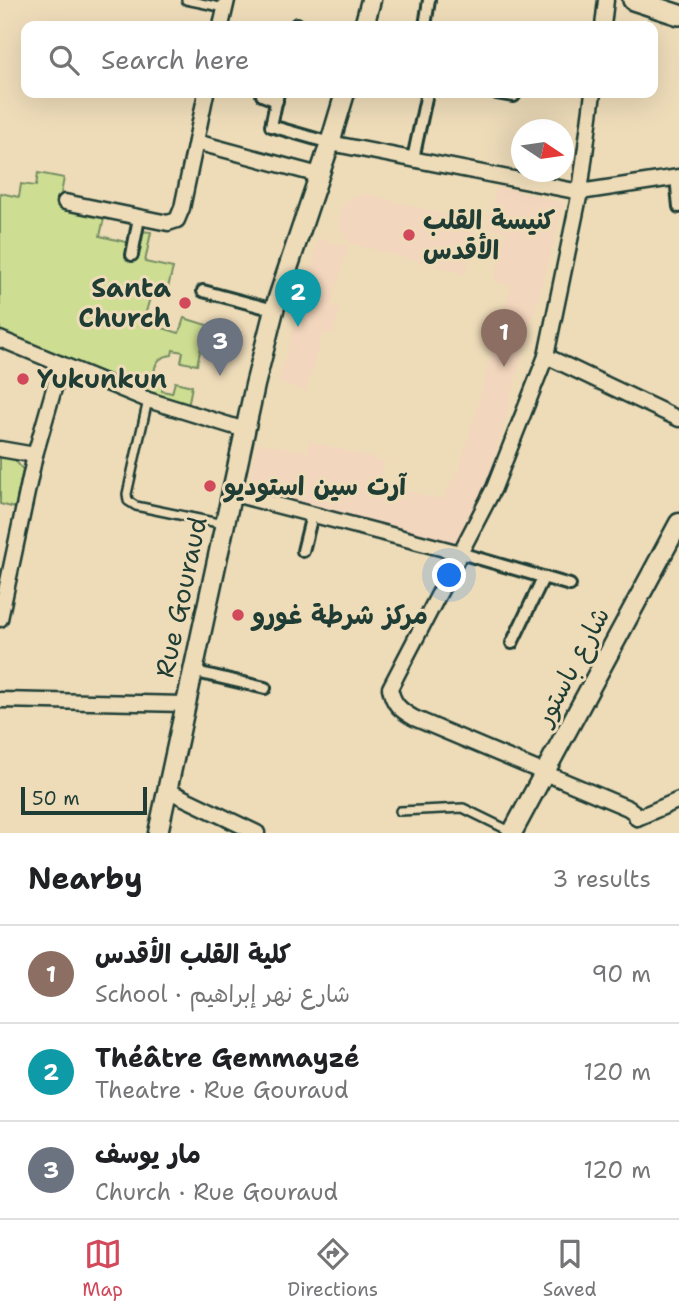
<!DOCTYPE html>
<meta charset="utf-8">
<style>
body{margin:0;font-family:"Shantell Sans","Playpen Sans Arabic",sans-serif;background:#f2f2f2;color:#202124}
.compass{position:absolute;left:511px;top:119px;width:63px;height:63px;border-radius:50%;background:#fff;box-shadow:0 7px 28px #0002;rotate:103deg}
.scale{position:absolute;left:21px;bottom:18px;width:126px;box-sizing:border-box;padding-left:7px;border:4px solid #1f3d34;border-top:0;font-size:19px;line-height:24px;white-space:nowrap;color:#1f3d34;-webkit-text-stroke:5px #eedcb9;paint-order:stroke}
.you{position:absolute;left:450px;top:576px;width:24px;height:24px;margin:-18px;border:5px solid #fff;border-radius:50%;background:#1a73e8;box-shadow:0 0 0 10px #1a73e833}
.badge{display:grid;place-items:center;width:46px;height:46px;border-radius:50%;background:#d1495b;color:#fff;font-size:23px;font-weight:700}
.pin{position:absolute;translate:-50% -58px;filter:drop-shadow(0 2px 4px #0008)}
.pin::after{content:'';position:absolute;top:37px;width:24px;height:21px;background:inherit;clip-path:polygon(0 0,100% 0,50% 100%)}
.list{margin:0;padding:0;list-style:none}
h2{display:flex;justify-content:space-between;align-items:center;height:91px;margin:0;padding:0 28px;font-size:30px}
h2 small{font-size:23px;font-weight:400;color:#757577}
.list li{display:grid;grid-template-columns:46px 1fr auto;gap:21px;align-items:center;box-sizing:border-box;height:98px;padding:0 28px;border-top:2px solid #e0e0e0}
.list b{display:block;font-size:26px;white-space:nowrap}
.list p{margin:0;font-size:23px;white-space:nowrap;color:#757577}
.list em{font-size:23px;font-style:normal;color:#757577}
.icon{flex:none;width:38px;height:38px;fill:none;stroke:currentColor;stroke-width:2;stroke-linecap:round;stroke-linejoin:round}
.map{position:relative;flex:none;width:679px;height:833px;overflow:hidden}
.search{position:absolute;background:#fff;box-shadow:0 7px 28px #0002;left:21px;right:21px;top:21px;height:77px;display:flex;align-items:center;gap:18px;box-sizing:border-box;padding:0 24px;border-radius:14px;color:#757577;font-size:26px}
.sheet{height:385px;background:#fff}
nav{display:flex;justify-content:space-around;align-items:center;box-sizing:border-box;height:98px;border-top:2px solid #e0e0e0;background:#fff;font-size:19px;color:#757577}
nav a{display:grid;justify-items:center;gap:4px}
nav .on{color:#d1495b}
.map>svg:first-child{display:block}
.built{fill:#f2d6bd}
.green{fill:#cdde92;stroke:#768e63;stroke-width:2}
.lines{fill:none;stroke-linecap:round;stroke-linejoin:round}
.service-casing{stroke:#1f3d34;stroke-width:12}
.pedestrian-casing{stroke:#1f3d34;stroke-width:16}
.minor-casing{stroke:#1f3d34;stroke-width:19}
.tertiary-casing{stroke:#1f3d34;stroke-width:23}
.secondary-casing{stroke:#1f3d34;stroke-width:24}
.service{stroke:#eedcb9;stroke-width:7}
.pedestrian{stroke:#eedcb9;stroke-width:10}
.minor{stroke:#eedcb9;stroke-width:14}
.tertiary{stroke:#eedcb9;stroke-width:18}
.secondary{stroke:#eedcb9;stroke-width:19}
.poi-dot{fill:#d1495b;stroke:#eedcb9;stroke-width:2.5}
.labels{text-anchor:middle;stroke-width:6;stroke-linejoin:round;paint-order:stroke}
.poi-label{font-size:26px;font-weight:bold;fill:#1f3d34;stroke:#eedcb9;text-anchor:start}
.street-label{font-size:26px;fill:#1f3d34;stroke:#eedcb9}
</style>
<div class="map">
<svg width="679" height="833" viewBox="0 0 679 833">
<rect width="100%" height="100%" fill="#eedcb9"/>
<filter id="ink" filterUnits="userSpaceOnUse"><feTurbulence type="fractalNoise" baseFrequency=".0143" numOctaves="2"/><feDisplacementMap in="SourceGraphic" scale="14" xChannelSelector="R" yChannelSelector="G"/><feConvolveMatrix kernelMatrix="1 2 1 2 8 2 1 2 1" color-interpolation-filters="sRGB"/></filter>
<g filter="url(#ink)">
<g class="built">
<path d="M497 186 564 203 488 483 456 543 247 489 257 443 307 451 310 441 385 461 381 484 441 500 460 467 511 286 494 282 506 232 486 226Z"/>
<path d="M364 193 478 223 465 274 352 244 345 239 338 223 343 206 348 200Z"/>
<path d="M319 238 348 246 331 306 340 309 333 335 323 332 306 391 278 383Z"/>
</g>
<g class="green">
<path d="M38 173 64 178 59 204 105 214 100 236 130 243 133 230 151 232 145 262 173 268 166 295 152 291 143 322 179 333 184 318 239 335 234 354 201 347 197 365 181 362 183 352 173 350 172 355C153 357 149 375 163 386L162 391 172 393 175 382 192 386 188 407 0 331V193L19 197 21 184 36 186Z"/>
<path d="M0 456 15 460 23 470 15 508 0 504Z"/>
</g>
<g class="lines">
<defs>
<g id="service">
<path d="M186 0 225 8"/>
<path d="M148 400 127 494 128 501 136 506 223 524"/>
<path d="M400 811 463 808 512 832"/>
</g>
<g id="pedestrian">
<path d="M297 26V24"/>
<path d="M425 26 429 0"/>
<path d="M278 93 271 126 330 143"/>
<path d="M497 93 514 96"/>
<path d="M262 95 277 101"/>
<path d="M413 159 427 93"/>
<path d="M676 177 679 207"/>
<path d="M132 255 139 218"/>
<path d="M203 291 274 310"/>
<path d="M303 551 312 515"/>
<path d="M460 553 570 585"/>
<path d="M512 643 543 578"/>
<path d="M192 671 265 688"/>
</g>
<g id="minor">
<path d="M221 26 227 0"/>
<path d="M603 26 606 0"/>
<path d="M593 93 580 192 546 356 494 488 390 688C393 704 400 710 414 718L628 808 635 813 637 818"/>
<path d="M196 142 319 175"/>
<path d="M330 143 580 192 679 177"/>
<path d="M65 202 168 223 177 220 182 208 206 93"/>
<path d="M0 339 148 400 245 430"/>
<path d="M546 356 679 419"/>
<path d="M0 449 35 455"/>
<path d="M230 493 460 553"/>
<path d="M0 619 35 455 61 364"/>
<path d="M0 700 185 704"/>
<path d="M167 790 257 833"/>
<path d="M637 818 679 800"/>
</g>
<g id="tertiary">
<path d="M364 26 371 0"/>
<path d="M158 833 255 385 274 310 330 143 345 93"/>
<path d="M512 833 679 523"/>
</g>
<path id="secondary" d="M633 0 679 15"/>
</defs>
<use href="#service" class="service-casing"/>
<use href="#pedestrian" class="pedestrian-casing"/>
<use href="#minor" class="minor-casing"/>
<use href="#tertiary" class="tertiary-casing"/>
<use href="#secondary" class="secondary-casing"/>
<use href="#service" class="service"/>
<use href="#pedestrian" class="pedestrian"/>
<use href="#minor" class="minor"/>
<use href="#tertiary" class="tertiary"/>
<use href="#secondary" class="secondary"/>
</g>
</g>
<g class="poi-dot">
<circle cx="409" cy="235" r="7"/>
<circle cx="185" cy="303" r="7"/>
<circle cx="23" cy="379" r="7"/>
<circle cx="210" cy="486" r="7"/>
<circle cx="238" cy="615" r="7"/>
</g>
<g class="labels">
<g class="poi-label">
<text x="423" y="229">كنيسة القلب<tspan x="423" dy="30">الأقدس</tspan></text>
<text x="171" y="297" text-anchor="end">Santa<tspan x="171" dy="30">Church</tspan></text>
<text x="37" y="388">Yukunkun</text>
<text x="224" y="495">آرت سين استوديو</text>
<text x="252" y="624">مركز شرطة غورو</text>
</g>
<g class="street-label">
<text transform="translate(181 597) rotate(-78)" y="9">Rue Gouraud</text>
<text transform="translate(572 666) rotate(-62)" y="9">شارع باستور</text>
</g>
</g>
</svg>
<svg class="compass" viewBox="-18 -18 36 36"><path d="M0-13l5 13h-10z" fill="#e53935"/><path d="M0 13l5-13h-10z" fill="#757577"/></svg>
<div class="scale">50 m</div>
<div class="you"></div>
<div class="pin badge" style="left:504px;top:367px;background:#8d6e63">1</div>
<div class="pin badge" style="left:298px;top:327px;background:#0f9aa8">2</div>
<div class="pin badge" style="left:220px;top:376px;background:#6b7280">3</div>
<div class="search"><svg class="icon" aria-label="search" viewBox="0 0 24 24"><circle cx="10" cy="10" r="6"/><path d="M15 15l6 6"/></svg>Search here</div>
</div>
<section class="sheet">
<h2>Nearby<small>3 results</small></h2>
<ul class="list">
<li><span class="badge" style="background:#8d6e63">1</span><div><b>كلية القلب الأقدس</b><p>School · شارع نهر إبراهيم</p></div><em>90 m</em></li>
<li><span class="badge" style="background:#0f9aa8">2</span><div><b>Théâtre Gemmayzé</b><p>Theatre · Rue Gouraud</p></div><em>120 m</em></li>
<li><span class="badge" style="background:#6b7280">3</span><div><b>مار يوسف</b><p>Church · Rue Gouraud</p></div><em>120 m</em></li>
</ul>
</section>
<nav>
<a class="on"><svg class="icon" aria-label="map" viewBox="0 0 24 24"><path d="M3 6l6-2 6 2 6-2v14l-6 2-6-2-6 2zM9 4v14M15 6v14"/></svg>Map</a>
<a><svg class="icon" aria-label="directions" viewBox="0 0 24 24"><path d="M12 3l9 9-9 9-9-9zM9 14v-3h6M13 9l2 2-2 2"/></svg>Directions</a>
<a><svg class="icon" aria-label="saved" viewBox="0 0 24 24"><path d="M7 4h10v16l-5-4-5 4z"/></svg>Saved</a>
</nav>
